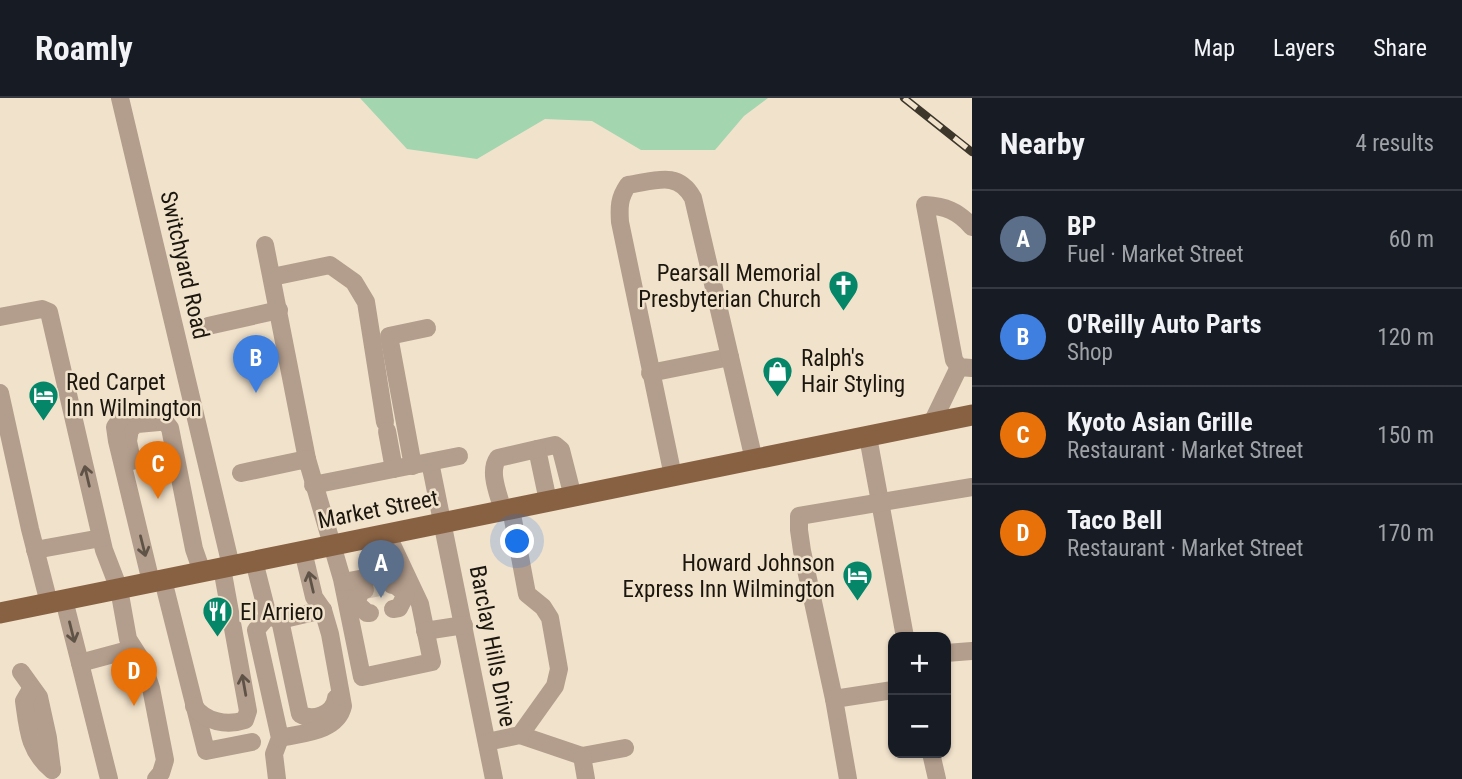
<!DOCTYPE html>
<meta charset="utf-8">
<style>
body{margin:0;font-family:"Roboto Condensed",sans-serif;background:#242831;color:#f1f3f6}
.controls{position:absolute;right:21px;bottom:21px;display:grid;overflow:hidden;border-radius:14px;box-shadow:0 2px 5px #0004}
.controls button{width:63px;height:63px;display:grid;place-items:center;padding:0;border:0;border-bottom:2px solid #363941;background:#171b24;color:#f1f3f6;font:35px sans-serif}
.you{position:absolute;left:518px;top:444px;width:24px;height:24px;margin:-18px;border:5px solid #fff;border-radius:50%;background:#1a73e8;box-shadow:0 0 0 10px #1a73e833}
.badge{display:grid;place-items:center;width:46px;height:46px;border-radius:50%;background:#7c3aed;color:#fff;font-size:23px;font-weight:700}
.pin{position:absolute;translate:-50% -58px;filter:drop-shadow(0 2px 4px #0008)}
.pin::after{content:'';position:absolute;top:37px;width:24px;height:21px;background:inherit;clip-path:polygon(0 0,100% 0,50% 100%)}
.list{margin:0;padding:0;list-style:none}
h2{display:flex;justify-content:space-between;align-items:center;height:91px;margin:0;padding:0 28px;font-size:30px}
h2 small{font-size:23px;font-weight:400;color:#9ea1a6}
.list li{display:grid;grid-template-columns:46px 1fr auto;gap:21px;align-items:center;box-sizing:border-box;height:98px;padding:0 28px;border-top:2px solid #363941}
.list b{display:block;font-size:26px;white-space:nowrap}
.list p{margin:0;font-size:23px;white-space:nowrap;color:#9ea1a6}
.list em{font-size:23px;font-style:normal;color:#9ea1a6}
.map{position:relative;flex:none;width:972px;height:681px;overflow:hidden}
header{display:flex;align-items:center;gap:42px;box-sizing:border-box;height:98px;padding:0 35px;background:#171b24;border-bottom:2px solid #363941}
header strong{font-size:33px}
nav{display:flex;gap:38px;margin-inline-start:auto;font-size:24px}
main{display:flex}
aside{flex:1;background:#171b24}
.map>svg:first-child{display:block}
.green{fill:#a3d5af}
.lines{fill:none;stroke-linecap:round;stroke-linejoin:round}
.minor-tunnel{stroke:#d1c3af;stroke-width:18;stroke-dasharray:18 9;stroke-linecap:butt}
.minor{stroke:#b39d8c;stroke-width:18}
.major{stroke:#886142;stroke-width:21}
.rail-casing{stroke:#3c362b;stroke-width:8}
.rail{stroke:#f1e2cb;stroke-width:5;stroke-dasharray:16;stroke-linecap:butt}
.oneway{stroke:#5f5347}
.labels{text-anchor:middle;stroke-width:5;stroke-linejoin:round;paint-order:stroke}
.street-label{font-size:23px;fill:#1b160e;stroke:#f1e2cb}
.poi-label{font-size:23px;fill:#1b160e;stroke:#f1e2cb;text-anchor:start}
</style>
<header>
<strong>Roamly</strong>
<nav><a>Map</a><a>Layers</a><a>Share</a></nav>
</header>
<main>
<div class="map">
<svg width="972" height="681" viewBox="0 0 972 681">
<rect width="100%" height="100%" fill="#f1e2cb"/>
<path class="green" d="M360 0H768L744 18 715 52H641L592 23 545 21 477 61 407 51Z"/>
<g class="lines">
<path class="minor-tunnel" d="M365 492 389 487"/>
<g class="minor">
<path d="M120 0 231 468"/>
<path d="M972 129C958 113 945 108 925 107L954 262 959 269 972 270"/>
<path d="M265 147 307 361"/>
<path d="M272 179 330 167 354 184 366 204 385 324"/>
<path d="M0 219 42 211 49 214 104 452 119 491 128 541 142 563 151 590 165 662 161 675 156 681"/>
<path d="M208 228 279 212"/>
<path d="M650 275 730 259"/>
<path d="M0 295 30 431 49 505"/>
<path d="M932 325 959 269"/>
<path d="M387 333 394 371"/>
<path d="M868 339 905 539"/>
<path d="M132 363 128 343 130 331 137 326 159 324"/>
<path d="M430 364 494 681"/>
<path d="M413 368 389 238 427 230"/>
<path d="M241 375 307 361 342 481 362 579 432 564 420 506 387 436"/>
<path d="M673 378 620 124C619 109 619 100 628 87 655 83 678 72 693 100L754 362"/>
<path d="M313 387 459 358"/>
<path d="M548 403 537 351 555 347 561 352 573 399"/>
<path d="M503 413C499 397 488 374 498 360L537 351"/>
<path d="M35 452 101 440"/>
<path d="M254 463 268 518 256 532 280 640 274 656 277 681"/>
<path d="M163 482 206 653 252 644"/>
<path d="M151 484 117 343 115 329 125 315C142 313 159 314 170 330L194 451 202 474"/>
<path d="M343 484 403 473"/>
<path d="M392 487 394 486 406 496 399 510 393 511"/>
<path d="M365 492 361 493 356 505 367 515H370"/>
<path d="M64 502 80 565"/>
<path d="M269 518 280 522 323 512"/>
<path d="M280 522 300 616C313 624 334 616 336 600"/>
<path d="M425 533 464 527"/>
<path d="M946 555 972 553"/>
<path d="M21 574 39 599 48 640 52 672"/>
<path d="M31 591 24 603C28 632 29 653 52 672"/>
<path d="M834 601 802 453 799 432V418L972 389"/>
<path d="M194 608C205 624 227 628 245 622L248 613 222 470"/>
<path d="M520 637 582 658 625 650"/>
<path d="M280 640C302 635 337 634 343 608L330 536 323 512 314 499 303 453"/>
<path d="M487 644 520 637 555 588 559 571 550 520 543 509 527 496 511 411"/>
<path d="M931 655 937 681"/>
<path d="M582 658 586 681"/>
<path d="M109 681 80 565 132 551"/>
<path d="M848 681 834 601 893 592"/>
</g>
<path class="major" d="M0 515 972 317"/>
<defs>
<path id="rail" d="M904 0 972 54"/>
</defs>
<use href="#rail" class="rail-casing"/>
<use href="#rail" class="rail"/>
</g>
<defs><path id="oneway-shaft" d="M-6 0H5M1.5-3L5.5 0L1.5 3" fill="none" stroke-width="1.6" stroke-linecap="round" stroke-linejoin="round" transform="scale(1.75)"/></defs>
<g class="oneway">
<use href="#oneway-shaft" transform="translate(87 378) rotate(-103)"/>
<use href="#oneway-shaft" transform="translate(143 448) rotate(76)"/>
<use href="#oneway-shaft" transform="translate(311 484) rotate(-103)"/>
<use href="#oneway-shaft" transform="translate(72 534) rotate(76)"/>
<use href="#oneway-shaft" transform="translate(244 587) rotate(-100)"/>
</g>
<defs>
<symbol id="church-pin" viewBox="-11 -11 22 30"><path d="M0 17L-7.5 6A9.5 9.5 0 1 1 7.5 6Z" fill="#058668" stroke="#f1e2cb"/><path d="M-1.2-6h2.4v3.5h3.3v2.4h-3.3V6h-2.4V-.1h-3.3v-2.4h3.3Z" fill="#fff"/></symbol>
<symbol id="shop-pin" viewBox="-11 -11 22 30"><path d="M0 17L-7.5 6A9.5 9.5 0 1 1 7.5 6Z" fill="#058668" stroke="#f1e2cb"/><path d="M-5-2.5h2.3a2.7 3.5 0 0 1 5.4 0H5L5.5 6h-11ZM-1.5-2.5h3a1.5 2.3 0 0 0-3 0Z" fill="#fff"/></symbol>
<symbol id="hotel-pin" viewBox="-11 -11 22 30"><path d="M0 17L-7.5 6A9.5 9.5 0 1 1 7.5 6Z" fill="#058668" stroke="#f1e2cb"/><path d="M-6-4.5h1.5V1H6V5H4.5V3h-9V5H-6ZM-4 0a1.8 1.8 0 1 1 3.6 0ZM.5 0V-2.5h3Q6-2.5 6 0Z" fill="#fff"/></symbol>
<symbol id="restaurant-pin" viewBox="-11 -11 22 30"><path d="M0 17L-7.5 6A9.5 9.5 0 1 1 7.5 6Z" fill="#058668" stroke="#f1e2cb"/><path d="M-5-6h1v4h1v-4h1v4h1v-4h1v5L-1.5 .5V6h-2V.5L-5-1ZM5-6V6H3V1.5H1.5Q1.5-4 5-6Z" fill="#fff"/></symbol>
</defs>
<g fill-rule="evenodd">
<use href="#church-pin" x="826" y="170" width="35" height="47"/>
<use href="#shop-pin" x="760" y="256" width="35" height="47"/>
<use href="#hotel-pin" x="26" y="280" width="35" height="47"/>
<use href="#hotel-pin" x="840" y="460" width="35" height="47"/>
<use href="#restaurant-pin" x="200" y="496" width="35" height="47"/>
</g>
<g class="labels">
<g class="street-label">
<text transform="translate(185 167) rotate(77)" y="8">Switchyard Road</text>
<text transform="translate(378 411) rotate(-11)" y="8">Market Street</text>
<text transform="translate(493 548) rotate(79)" y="8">Barclay Hills Drive</text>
</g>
<g class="poi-label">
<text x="821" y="183" text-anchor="end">Pearsall Memorial<tspan x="821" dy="26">Presbyterian Church</tspan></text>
<text x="801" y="268">Ralph's<tspan x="801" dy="26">Hair Styling</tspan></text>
<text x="66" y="292">Red Carpet<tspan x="66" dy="26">Inn Wilmington</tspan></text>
<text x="835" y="473" text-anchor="end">Howard Johnson<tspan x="835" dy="26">Express Inn Wilmington</tspan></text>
<text x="240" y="522">El Arriero</text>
</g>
</g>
</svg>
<div class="controls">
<button>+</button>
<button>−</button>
</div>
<div class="you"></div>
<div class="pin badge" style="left:381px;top:500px;background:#5c6f8a">A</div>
<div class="pin badge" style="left:256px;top:295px;background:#3f7fe0">B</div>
<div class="pin badge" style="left:158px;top:401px;background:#e8710a">C</div>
<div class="pin badge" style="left:134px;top:608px;background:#e8710a">D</div>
</div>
<aside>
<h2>Nearby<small>4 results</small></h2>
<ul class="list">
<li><span class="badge" style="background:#5c6f8a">A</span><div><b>BP</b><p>Fuel · Market Street</p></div><em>60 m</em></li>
<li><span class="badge" style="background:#3f7fe0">B</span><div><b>O'Reilly Auto Parts</b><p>Shop</p></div><em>120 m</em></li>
<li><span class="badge" style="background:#e8710a">C</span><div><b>Kyoto Asian Grille</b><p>Restaurant · Market Street</p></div><em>150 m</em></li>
<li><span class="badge" style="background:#e8710a">D</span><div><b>Taco Bell</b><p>Restaurant · Market Street</p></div><em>170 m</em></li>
</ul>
</aside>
</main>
